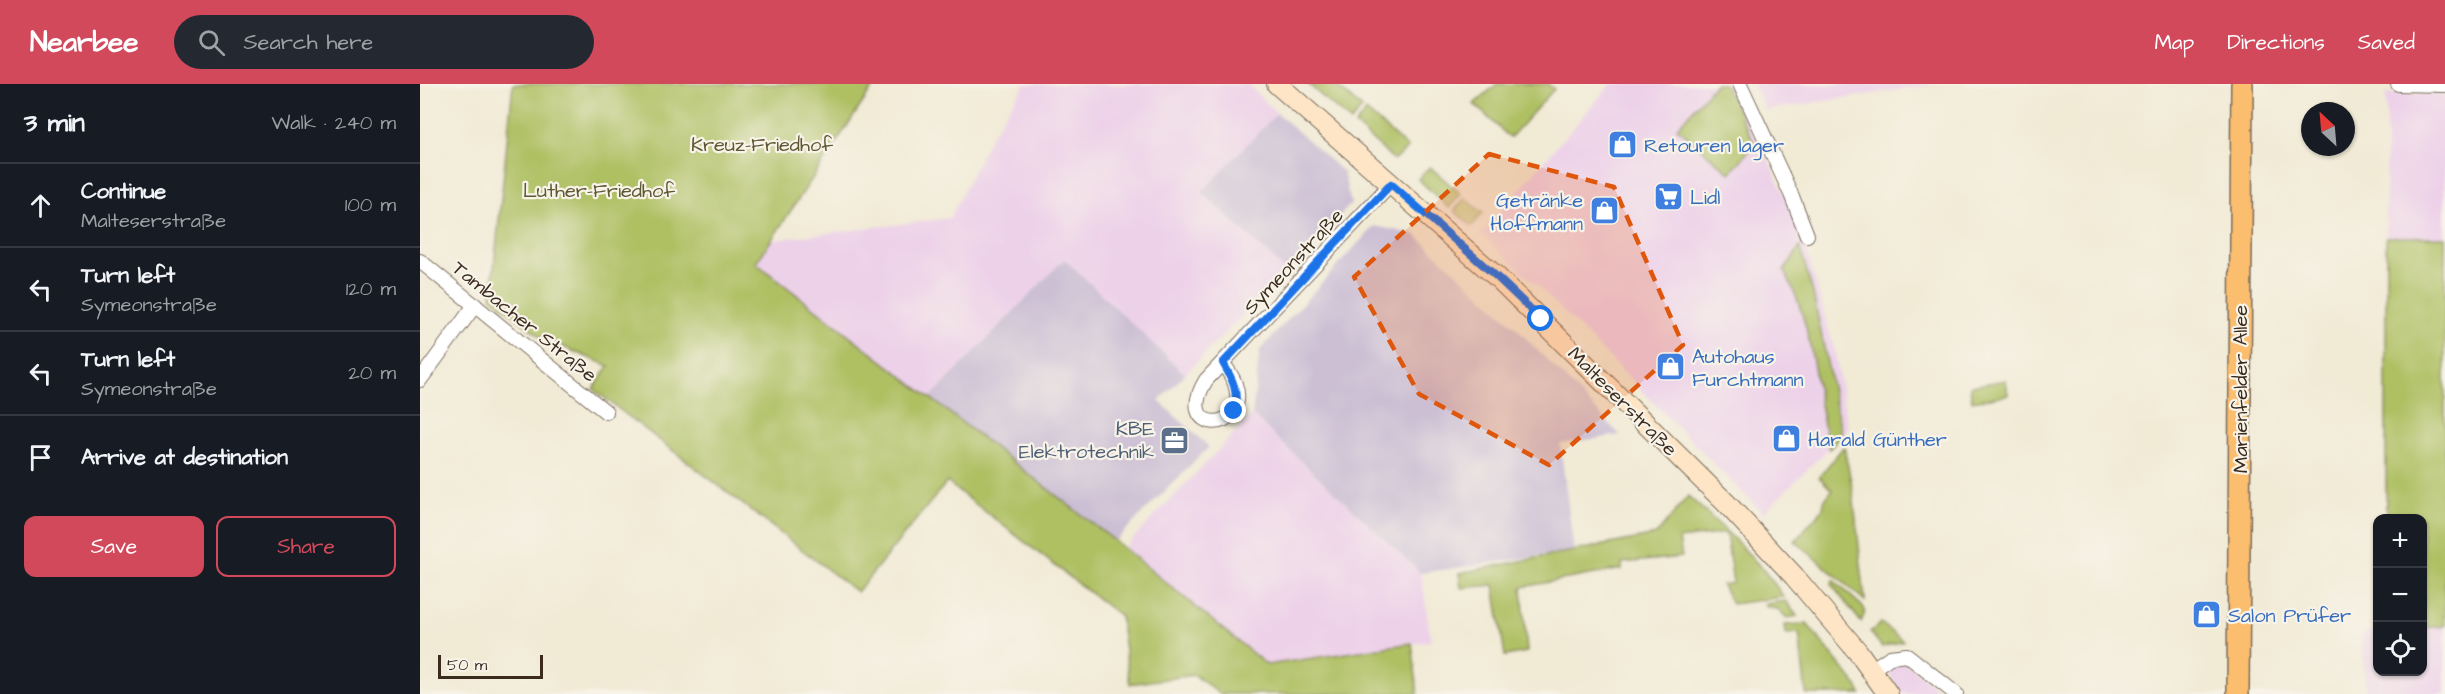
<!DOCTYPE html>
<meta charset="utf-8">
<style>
body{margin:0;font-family:"Architects Daughter",sans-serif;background:#242831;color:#f1f3f6}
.controls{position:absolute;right:18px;bottom:18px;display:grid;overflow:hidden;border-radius:12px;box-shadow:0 2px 4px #0004}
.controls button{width:54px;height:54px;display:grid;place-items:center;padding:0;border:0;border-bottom:2px solid #363941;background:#171b24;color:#f1f3f6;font:30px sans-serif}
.compass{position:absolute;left:1881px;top:18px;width:54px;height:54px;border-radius:50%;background:#171b24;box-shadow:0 2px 4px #0004;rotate:334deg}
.scale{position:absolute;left:18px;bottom:15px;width:105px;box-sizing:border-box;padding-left:6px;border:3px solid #3b2a1e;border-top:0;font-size:16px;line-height:21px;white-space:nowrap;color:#3b2a1e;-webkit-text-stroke:4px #f7f3e8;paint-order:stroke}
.stop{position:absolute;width:18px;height:18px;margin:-14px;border:4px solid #1a73e8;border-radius:50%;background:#fff}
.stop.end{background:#1a73e8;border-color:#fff;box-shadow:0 2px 6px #0008}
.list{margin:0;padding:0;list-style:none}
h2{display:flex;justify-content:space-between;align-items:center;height:78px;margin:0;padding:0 24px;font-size:26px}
h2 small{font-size:20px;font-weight:400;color:#9ea1a6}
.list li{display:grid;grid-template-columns:39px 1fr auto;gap:18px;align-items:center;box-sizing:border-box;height:84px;padding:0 24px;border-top:2px solid #363941}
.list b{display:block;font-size:22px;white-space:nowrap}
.list p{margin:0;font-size:20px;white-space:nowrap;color:#9ea1a6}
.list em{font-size:20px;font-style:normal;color:#9ea1a6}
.actions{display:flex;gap:12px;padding:18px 24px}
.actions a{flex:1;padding:14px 0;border:2px solid #d1495b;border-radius:12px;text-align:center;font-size:21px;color:#d1495b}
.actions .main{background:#d1495b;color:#fff}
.icon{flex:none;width:33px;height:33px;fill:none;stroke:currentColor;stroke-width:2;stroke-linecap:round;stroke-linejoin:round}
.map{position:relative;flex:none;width:2025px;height:610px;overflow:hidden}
header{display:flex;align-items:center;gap:36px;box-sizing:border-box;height:84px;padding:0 30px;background:#d1495b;color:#fff}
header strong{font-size:28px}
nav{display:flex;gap:33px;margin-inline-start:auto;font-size:21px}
.search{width:420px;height:54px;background:#242831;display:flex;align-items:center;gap:15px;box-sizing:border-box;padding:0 21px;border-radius:33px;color:#9ea1a6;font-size:22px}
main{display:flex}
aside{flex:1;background:#171b24}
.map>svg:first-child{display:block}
.built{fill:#edd1e9}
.industrial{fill:#ccbfd4}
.green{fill:#afc064;stroke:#757541;stroke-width:1.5}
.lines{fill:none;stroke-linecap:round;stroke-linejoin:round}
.street-casing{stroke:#7b6d5e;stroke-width:16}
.secondary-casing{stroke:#7b6d5e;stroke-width:22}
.primary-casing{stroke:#7b6d5e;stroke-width:24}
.street{stroke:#fff;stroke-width:14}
.secondary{stroke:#fde5c5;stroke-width:20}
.primary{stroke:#fbbd6e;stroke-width:21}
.route{stroke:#1a73e8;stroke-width:8}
.marked{fill:#df570d;fill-opacity:0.2;stroke:#df570d;stroke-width:4.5;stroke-dasharray:12 8;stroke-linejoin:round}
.labels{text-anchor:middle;stroke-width:4.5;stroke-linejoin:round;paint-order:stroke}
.park-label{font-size:20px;fill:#5e5733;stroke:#f7f3e8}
.shop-label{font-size:20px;fill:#366cbe;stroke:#f7f3e8;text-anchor:start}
.street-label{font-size:20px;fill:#3b2a1e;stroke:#f7f3e8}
.service-label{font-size:20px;fill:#4e5e75;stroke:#f7f3e8;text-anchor:end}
</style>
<header>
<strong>Nearbee</strong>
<div class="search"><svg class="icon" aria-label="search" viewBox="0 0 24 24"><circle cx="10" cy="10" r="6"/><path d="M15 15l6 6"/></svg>Search here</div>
<nav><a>Map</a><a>Directions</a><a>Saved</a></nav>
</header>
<main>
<aside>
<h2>3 min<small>Walk · 240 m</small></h2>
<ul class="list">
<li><svg class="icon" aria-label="ahead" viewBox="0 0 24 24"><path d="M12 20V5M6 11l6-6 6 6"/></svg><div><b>Continue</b><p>Malteserstraße</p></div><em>100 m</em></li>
<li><svg class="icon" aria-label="left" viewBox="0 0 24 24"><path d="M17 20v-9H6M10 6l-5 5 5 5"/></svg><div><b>Turn left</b><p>Symeonstraße</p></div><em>120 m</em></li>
<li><svg class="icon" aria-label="left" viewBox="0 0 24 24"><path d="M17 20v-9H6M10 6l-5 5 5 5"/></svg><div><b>Turn left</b><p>Symeonstraße</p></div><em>20 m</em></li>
<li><svg class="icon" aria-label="arrive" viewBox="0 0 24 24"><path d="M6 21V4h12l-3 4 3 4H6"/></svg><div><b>Arrive at destination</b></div></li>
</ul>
<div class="actions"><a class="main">Save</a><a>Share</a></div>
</aside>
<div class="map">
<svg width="2025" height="610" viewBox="0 0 2025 610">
<rect width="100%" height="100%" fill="#f7f3e8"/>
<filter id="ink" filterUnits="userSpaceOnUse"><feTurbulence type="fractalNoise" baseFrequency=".0167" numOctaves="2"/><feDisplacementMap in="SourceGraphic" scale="12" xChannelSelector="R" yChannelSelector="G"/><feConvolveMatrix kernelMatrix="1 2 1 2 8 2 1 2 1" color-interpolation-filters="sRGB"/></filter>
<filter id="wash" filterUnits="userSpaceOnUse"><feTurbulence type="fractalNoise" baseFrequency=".008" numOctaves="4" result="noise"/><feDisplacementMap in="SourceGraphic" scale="24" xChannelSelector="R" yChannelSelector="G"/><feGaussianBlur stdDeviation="1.35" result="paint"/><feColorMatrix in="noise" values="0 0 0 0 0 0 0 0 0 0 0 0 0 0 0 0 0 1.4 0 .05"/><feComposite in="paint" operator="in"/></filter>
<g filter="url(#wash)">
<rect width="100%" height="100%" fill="#f1ead5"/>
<g class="built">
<path d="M605 0H827L857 29 783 108 866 187 765 290 644 175 510 314 336 179 351 156 530 134 572 50Z"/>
<path d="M1191 0H1314L1383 153 1415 268 1428 345 1343 429 1118 202 1061 150Z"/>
<path d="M1333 0H1516L1346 26Z"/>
<rect x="1966" y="10" width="59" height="143"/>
<path d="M832 331 1001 489 1011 557 847 581 704 464Z"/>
<path d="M2025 542V610H1946L1942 548 1957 547 1958 588H2002L2003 544Z"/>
<path d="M1475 578 1486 579 1523 610H1482L1470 590V583Z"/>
</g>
<g class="industrial">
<path d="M857 29 923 88 931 120 866 187 782 108Z"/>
<path d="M954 142 995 150 1095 243 1200 351 1140 360 1154 467 1001 489 832 331 840 266Z"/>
<path d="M644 175 765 290 739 317 789 363 695 457 510 314Z"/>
</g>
<g class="green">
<path d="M93 0H455L336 179 695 457 847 581 992 559 998 610H800L774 591 710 600 700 532 527 398 437 508 173 305 189 282 122 254 71 213Z"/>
<path d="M888 0H914L942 24 931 38Z"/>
<path d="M1077 0H1128L1134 5 1090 54 1054 20Z"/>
<path d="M1295 0H1304L1335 60 1310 89 1257 44Z"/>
<path d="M946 27 988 64 974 76 935 41Z"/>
<path d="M1010 83 1041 110 1029 124 998 95Z"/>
<path d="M1045 114 1063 129 1052 142 1034 127Z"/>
<path d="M1966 153H2025V542L2003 544 2002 434H1966Z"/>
<path d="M1380 163 1393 209 1422 352 1409 365C1394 306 1395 241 1364 187Z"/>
<path d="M1586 296 1588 311 1552 317 1550 302Z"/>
<path d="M1424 362 1433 408 1445 517 1375 457 1403 424 1404 417 1412 406 1399 393Z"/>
<path d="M1268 412C1303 444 1337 474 1364 513L1312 520 1302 501 1313 499 1306 449 1259 455 1262 473 1202 479V485L1102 503 1107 568 1085 572 1074 501 1041 504 1039 489 1236 451Z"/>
<path d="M1413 496 1444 524 1445 528 1441 538 1411 500Z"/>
<path d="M1366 517 1377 532 1367 534 1359 526 1345 522V520Z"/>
<path d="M1461 539 1483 557 1462 563 1450 548Z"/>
<path d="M1387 540 1437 602 1441 610H1386L1379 549 1366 550 1365 541Z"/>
</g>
</g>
<g filter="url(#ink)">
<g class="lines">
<defs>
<g id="street">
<path d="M1320 0 1371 110 1387 151"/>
<path d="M1978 0 2025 1"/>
<path d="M0 177 186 328"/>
<path d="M803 279C807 286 813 293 815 300 831 350 752 352 786 296L971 100"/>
<path d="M0 296 55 221"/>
<path d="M1451 586 1470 573 1487 571 1536 610"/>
</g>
<path id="secondary" d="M857 0 1078 194 1306 419 1374 492 1438 568 1468 610"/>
<path id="primary" d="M1818 610 1822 0"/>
</defs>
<use href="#street" class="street-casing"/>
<use href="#secondary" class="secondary-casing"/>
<use href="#primary" class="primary-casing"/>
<use href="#street" class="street"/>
<use href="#secondary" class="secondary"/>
<use href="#primary" class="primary"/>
</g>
</g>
<g class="lines" filter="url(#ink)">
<path class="route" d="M814 327C819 308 813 296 803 279L971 100 1078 194 1121 235"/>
</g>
<path class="marked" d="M1069 70 1194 103 1263 261 1129 381 999 310 934 193Z"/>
<defs>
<symbol id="shop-square" viewBox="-11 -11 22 22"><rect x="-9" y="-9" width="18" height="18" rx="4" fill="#3f7fe0" stroke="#f7f3e8"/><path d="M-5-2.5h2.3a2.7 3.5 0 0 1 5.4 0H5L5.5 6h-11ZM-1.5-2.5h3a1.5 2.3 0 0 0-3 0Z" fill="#fff"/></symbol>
<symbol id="supermarket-square" viewBox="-11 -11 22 22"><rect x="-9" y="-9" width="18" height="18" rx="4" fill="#3f7fe0" stroke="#f7f3e8"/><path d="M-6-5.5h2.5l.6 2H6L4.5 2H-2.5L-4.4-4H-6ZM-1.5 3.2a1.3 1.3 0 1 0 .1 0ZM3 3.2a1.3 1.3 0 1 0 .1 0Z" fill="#fff"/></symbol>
<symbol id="office-square" viewBox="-11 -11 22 22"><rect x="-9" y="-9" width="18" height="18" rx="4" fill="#5c6f8a" stroke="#f7f3e8"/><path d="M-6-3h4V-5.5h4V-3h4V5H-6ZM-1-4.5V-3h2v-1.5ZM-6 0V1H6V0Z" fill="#fff"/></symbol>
</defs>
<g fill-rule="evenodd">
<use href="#shop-square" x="1186" y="44" width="33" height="33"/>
<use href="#supermarket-square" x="1232" y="96" width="33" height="33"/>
<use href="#shop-square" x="1168" y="110" width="33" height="33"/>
<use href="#shop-square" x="1234" y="266" width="33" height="33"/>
<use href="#shop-square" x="1350" y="338" width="33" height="33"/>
<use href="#office-square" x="738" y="340" width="33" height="33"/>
<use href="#shop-square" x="1770" y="514" width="33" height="33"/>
</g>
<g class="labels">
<g class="park-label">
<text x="342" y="67">Kreuz-Friedhof</text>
<text x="179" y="113">Luther-Friedhof</text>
</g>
<g class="shop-label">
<text x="1224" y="68">Retouren lager</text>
<text x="1270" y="120">Lidl</text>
<text x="1163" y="123" text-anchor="end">Getränke<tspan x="1163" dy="23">Hoffmann</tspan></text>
<text x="1272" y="279">Autohaus<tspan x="1272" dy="23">Furchtmann</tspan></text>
<text x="1388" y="362">Harald Günther</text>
<text x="1808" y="538">Salon Prüfer</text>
</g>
<g class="street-label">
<text transform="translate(873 177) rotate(-47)" y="7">Symeonstraße</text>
<text transform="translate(105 237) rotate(39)" y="7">Tambacher Straße</text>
<text transform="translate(1820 305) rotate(-90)" y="7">Marienfelder Allee</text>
<text transform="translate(1203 317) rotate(45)" y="7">Malteserstraße</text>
</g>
<g class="service-label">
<text x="734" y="351">KBE<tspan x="734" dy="23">Elektrotechnik</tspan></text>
</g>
</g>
</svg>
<div class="controls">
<button>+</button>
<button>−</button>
<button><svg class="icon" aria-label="locate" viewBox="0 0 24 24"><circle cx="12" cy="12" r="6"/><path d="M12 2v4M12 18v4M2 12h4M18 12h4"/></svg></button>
</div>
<svg class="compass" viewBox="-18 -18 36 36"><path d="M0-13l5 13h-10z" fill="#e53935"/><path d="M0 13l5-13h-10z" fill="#9ea1a6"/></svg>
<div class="scale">50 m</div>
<div class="stop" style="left:1121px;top:235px"></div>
<div class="stop end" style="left:814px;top:327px"></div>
</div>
</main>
